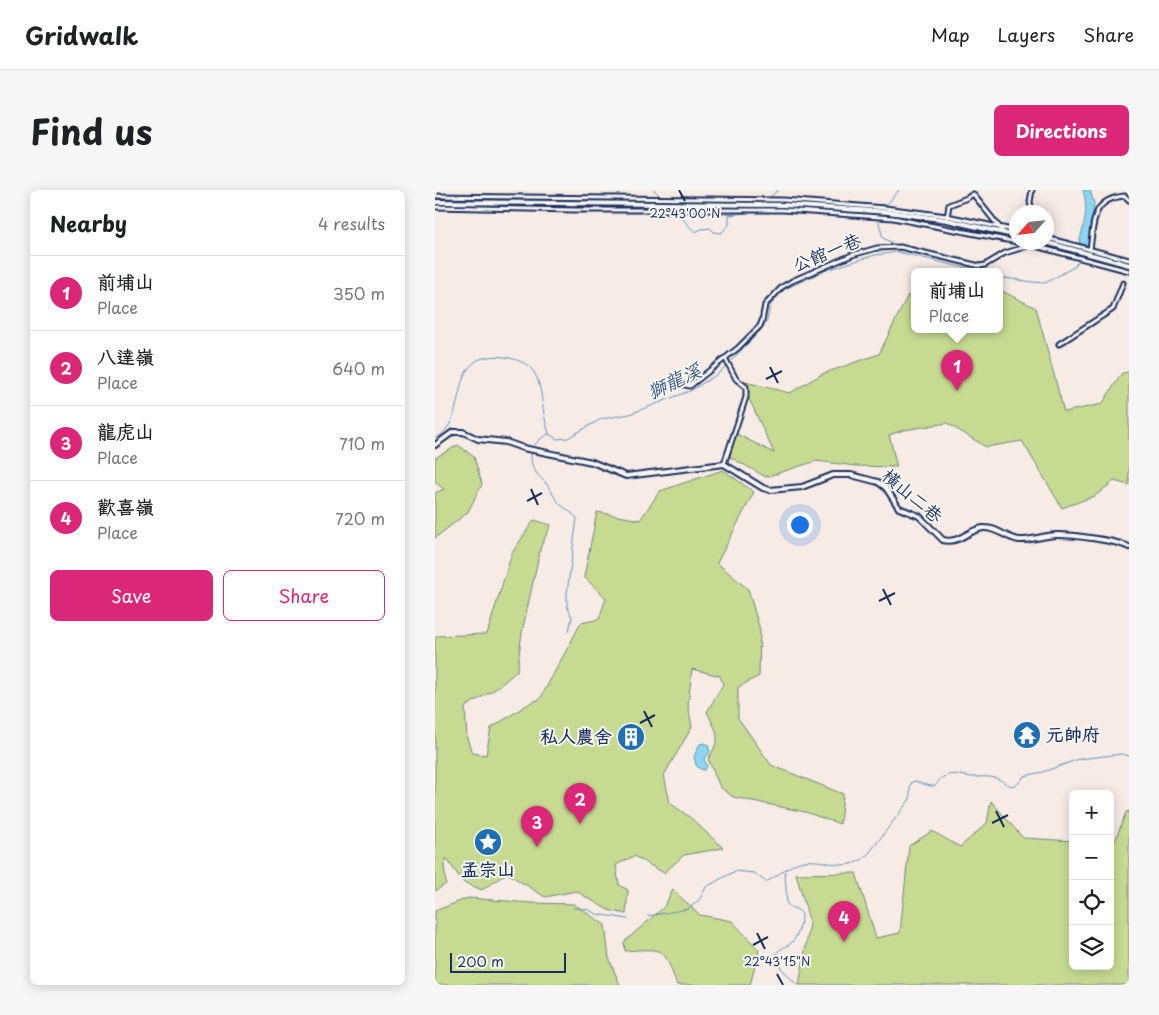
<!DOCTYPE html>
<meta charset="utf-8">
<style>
body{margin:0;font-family:"Playpen Sans","LXGW WenKai TC",sans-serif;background:#f6f6f6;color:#202124}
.controls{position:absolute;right:15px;bottom:15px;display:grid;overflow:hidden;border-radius:8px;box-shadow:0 2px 12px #0003}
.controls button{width:45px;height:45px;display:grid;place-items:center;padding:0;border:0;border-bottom:1px solid #e0e0e0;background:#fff;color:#202124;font:25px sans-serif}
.compass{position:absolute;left:574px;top:15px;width:45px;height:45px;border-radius:50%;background:#fff;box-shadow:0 2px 12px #0003;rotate:243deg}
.scale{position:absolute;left:15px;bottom:12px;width:116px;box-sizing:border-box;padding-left:5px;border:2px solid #1b2f5e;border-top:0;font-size:14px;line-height:18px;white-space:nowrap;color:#1b2f5e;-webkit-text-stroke:4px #f6f6f2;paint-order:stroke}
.you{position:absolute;left:364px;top:334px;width:18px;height:18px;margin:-12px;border:4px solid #fff;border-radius:50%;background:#1a73e8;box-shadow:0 0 0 8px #1a73e833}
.badge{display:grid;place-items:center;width:32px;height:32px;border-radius:50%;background:#db2777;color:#fff;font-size:16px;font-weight:700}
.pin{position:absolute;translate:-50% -41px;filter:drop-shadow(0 1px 2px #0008)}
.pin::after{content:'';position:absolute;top:26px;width:18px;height:15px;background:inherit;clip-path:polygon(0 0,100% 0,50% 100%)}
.popup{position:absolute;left:476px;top:78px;width:92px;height:65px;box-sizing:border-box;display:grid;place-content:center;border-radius:8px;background:#fff;filter:drop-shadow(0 1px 4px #0005);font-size:16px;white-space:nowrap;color:#757577}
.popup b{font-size:19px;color:#202124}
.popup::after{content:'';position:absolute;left:50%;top:100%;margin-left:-10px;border:10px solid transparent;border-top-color:#fff}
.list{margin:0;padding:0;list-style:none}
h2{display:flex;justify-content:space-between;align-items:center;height:65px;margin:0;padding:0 20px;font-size:21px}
h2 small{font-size:16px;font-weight:400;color:#757577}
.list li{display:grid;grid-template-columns:32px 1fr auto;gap:15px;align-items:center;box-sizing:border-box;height:75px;padding:0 20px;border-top:1px solid #e0e0e0}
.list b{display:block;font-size:19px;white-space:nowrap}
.list p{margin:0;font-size:16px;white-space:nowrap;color:#757577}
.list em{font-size:16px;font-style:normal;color:#757577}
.actions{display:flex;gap:10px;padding:15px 20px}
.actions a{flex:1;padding:11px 0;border:1px solid #db2777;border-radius:8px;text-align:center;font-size:18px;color:#db2777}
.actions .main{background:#db2777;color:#fff}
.icon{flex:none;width:28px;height:28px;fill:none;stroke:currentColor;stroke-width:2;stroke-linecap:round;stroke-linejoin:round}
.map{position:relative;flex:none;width:694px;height:795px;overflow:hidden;border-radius:8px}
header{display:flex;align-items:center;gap:30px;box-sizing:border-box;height:70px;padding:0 25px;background:#fff;border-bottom:1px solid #e0e0e0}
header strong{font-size:24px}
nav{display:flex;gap:28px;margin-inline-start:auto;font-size:18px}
.intro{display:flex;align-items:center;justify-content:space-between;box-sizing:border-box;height:120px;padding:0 30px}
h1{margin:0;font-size:35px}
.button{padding:12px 22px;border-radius:8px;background:#db2777;color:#fff;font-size:18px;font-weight:700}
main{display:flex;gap:30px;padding:0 30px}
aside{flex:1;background:#fff;border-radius:8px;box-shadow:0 2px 12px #0003}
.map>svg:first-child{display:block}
.green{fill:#c6db91;stroke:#708578}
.water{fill:#8dd7ee;stroke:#5f94b4}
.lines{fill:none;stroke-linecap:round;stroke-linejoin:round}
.stream{stroke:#5f94b4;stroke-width:1}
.minor-casing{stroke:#1b2f5e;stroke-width:7}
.tertiary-casing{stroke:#1b2f5e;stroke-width:8}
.minor{stroke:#f6f6f2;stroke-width:3}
.tertiary{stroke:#f6f6f2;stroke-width:4}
.ticks{fill:none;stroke:#1b2f5e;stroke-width:2}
.labels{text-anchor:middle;stroke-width:4;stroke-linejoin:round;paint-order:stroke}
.street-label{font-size:18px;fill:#1b2f5e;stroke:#f6f6f2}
.poi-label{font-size:18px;font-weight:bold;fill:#1b2f5e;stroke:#f6f6f2;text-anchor:start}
.water-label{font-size:19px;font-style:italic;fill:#385982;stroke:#f6f6f2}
.ticks-label{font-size:12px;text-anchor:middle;fill:#1b2f5e;stroke:#f6f6f2;stroke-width:4;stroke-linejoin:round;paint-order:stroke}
</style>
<header>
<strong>Gridwalk</strong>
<nav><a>Map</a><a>Layers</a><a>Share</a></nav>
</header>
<div class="intro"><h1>Find us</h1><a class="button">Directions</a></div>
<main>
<aside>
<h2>Nearby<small>4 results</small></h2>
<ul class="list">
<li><span class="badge">1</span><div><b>前埔山</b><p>Place</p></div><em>350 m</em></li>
<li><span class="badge">2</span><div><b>八達嶺</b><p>Place</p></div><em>640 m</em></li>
<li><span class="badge">3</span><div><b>龍虎山</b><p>Place</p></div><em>710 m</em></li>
<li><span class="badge">4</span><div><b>歡喜嶺</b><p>Place</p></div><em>720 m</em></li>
</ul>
<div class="actions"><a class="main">Save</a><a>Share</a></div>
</aside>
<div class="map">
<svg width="694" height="795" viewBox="0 0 694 795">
<rect width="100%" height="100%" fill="#f7ebe6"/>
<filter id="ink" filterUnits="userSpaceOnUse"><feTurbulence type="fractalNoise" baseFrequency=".02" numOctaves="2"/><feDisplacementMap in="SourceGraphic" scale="10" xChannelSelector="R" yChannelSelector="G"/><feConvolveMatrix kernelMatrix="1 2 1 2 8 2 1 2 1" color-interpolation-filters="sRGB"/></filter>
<g filter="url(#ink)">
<g class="green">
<path d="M565 100 601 118 629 222 667 214 687 183 694 182V295L679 291 660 306 627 318 587 251 551 257 512 233 469 240 454 245 462 277 421 276 381 271 331 287 295 267 296 241 339 263 306 191 355 203 387 184 444 164 473 105 479 113 480 140H564Z"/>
<path d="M23 255 39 267 47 294 33 322 0 348V303L9 299 0 292V268Z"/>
<path d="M288 280 319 302 282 373 313 399 325 440 324 486 303 497V528L336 575 408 604 405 634 370 622 298 607 285 597 273 569C287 546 283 545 272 522L288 494 285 486 257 479 253 515 257 537 229 585 235 613 257 629 288 658 249 665 229 683 199 666 181 675 184 695 193 700 191 724 173 720 141 701 110 707 72 683 47 700 28 692 11 668 9 675 11 694 0 701V448L2 446 52 444 77 363 99 330 116 335 106 356 87 442 82 481 62 498 30 517 32 548 37 563 51 565 56 538 95 513 105 509 146 433 164 429 171 408 149 387 162 322 205 330 225 301Z"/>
<path d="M556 611 588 648 638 651V776H675V651H680L691 622 694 621V795H364L375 733 361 684 421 683 441 748 465 743 474 656 497 641 525 657 552 633Z"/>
<path d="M238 700 265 725 297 731 324 760 315 795H242C228 757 231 758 190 761L189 752 229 717Z"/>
<path d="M33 708 96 713 139 714 170 735 174 768 185 795H0V721Z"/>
</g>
<g class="water">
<path d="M648 0H655L659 13 654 56 644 53C649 35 654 19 648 0Z"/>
<path d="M269 553 273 555 275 562 269 569 272 576 270 580 265 579 261 575 259 566 265 554Z"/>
</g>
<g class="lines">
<g class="stream">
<path d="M219 0 226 7"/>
<path d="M333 9 343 0"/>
<path d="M450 17 464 0"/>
<path d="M241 22 260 42 267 39 275 38 279 42 286 43 294 35V25L318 22"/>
<path d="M443 29 448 48 461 55 464 61"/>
<path d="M564 87 597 92 610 93 639 77 648 65"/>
<path d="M114 244C98 250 91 266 100 281 103 286 107 289 111 293 115 299 119 307 124 313 129 318 136 322 142 328L132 403V416L137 427 134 441"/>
<path d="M0 248C37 233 7 159 69 167 103 172 104 189 108 218 109 227 112 236 114 244L122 249 133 248 166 229 195 224 257 200 284 183 325 141 332 131 335 116 348 100 389 81 440 65 463 62 547 82"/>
<path d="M350 682 352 714C356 719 365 718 367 725 366 734 363 747 356 753 351 758 343 758 340 766L346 778 362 795"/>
<path d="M138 718 151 719 162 724 193 729"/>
<path d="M213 726 253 719 265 709 271 697 300 681 319 683 331 692C341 687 358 672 369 671 394 668 414 686 435 662L475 609V596L477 592 480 591C512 603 494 591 513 585 519 583 529 586 536 587 544 587 553 586 560 588 572 591 577 605 589 586L608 582 644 569 687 564 694 566"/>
</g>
<defs>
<g id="minor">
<path d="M0 6 348 10 450 18 512 26 582 41"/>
<path d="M0 17 140 20H348L458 28 582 52"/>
<path d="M597 22 595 12 597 0"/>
<path d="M512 28 514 15 532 8 538 4 569 43"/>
<path d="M612 48 694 70"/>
<path d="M585 52 694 81"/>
<path d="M655 60C659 32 656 9 690 6L694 10"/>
<path d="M624 154 678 119 688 93"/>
<path d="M236 192 255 196 303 158 325 136 327 131 330 115 347 97 357 91 417 65 442 58 465 57 545 76 550 75 570 63 596 55 598 52"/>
<path d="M289 274 311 207V197L301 189 290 168"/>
</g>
<g id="tertiary">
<path d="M0 12 348 15 453 22 512 30 582 46"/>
<path d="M610 52 694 75"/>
<path d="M0 255 18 242H28L43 249 71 252 88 258 157 272 191 286 289 274 328 298 335 300 367 297 398 285H416L443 292 451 298 464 318 484 326 508 350C524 354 533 340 548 338 562 337 570 348 584 350 596 351 609 345 622 345 638 345 680 350 694 357"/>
</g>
</defs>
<use href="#minor" class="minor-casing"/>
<use href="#tertiary" class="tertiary-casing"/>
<use href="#minor" class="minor"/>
<use href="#tertiary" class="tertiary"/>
</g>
</g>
<path class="ticks" d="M244 0 250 11M335 177 343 193M331 189 347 181M96 299 103 315M92 311 107 303M448 399 456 415M444 411 460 403M209 521 217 537M205 533 220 525M561 621 569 637M557 633 573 625M322 743 330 759M318 755 333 747M342 784 348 795"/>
<defs>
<symbol id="temple-disc" viewBox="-11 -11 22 22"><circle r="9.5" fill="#1f6fb2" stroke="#f6f6f2"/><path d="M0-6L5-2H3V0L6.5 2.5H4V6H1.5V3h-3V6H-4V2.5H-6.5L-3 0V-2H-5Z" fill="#fff"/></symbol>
<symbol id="building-disc" viewBox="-11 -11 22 22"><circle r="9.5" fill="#1f6fb2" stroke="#f6f6f2"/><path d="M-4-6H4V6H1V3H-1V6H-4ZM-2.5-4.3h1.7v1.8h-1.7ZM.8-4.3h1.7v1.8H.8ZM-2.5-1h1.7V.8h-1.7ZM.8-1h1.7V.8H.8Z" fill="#fff"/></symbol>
<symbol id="sight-disc" viewBox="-11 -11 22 22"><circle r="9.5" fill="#1f6fb2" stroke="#f6f6f2"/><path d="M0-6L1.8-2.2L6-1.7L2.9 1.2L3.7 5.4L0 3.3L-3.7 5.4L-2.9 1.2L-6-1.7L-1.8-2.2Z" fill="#fff"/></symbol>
</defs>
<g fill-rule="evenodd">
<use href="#temple-disc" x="576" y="529" width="32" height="32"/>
<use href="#building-disc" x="180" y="531" width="32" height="32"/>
<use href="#sight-disc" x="37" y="636" width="32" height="32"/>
</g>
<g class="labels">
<g class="street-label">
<text transform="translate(392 63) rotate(-22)" y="6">公館一巷</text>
<text transform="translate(477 306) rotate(40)" y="6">橫山二巷</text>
</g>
<g class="poi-label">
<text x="611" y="551">元帥府</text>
<text x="177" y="553" text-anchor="end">私人農舍</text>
<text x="53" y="686" text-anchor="middle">孟宗山</text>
</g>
<g class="water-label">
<text transform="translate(239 191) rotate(-25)" y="7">獅龍溪</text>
</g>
</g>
<g class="ticks-label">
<text x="250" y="28">22°43'00"N</text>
<text x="342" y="776">22°43'15"N</text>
</g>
</svg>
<div class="controls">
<button>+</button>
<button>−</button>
<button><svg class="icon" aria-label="locate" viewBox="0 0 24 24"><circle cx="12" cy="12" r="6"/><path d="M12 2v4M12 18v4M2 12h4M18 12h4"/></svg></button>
<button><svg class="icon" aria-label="layers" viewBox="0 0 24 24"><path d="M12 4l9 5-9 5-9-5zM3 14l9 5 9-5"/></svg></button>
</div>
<svg class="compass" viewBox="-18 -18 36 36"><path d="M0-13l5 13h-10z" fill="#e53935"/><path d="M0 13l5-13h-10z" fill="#757577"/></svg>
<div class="scale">200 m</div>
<div class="you"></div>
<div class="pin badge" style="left:522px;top:201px">1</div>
<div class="popup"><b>前埔山</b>Place</div>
<div class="pin badge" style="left:145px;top:634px">2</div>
<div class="pin badge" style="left:102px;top:657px">3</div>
<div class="pin badge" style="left:409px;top:752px">4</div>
</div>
</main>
